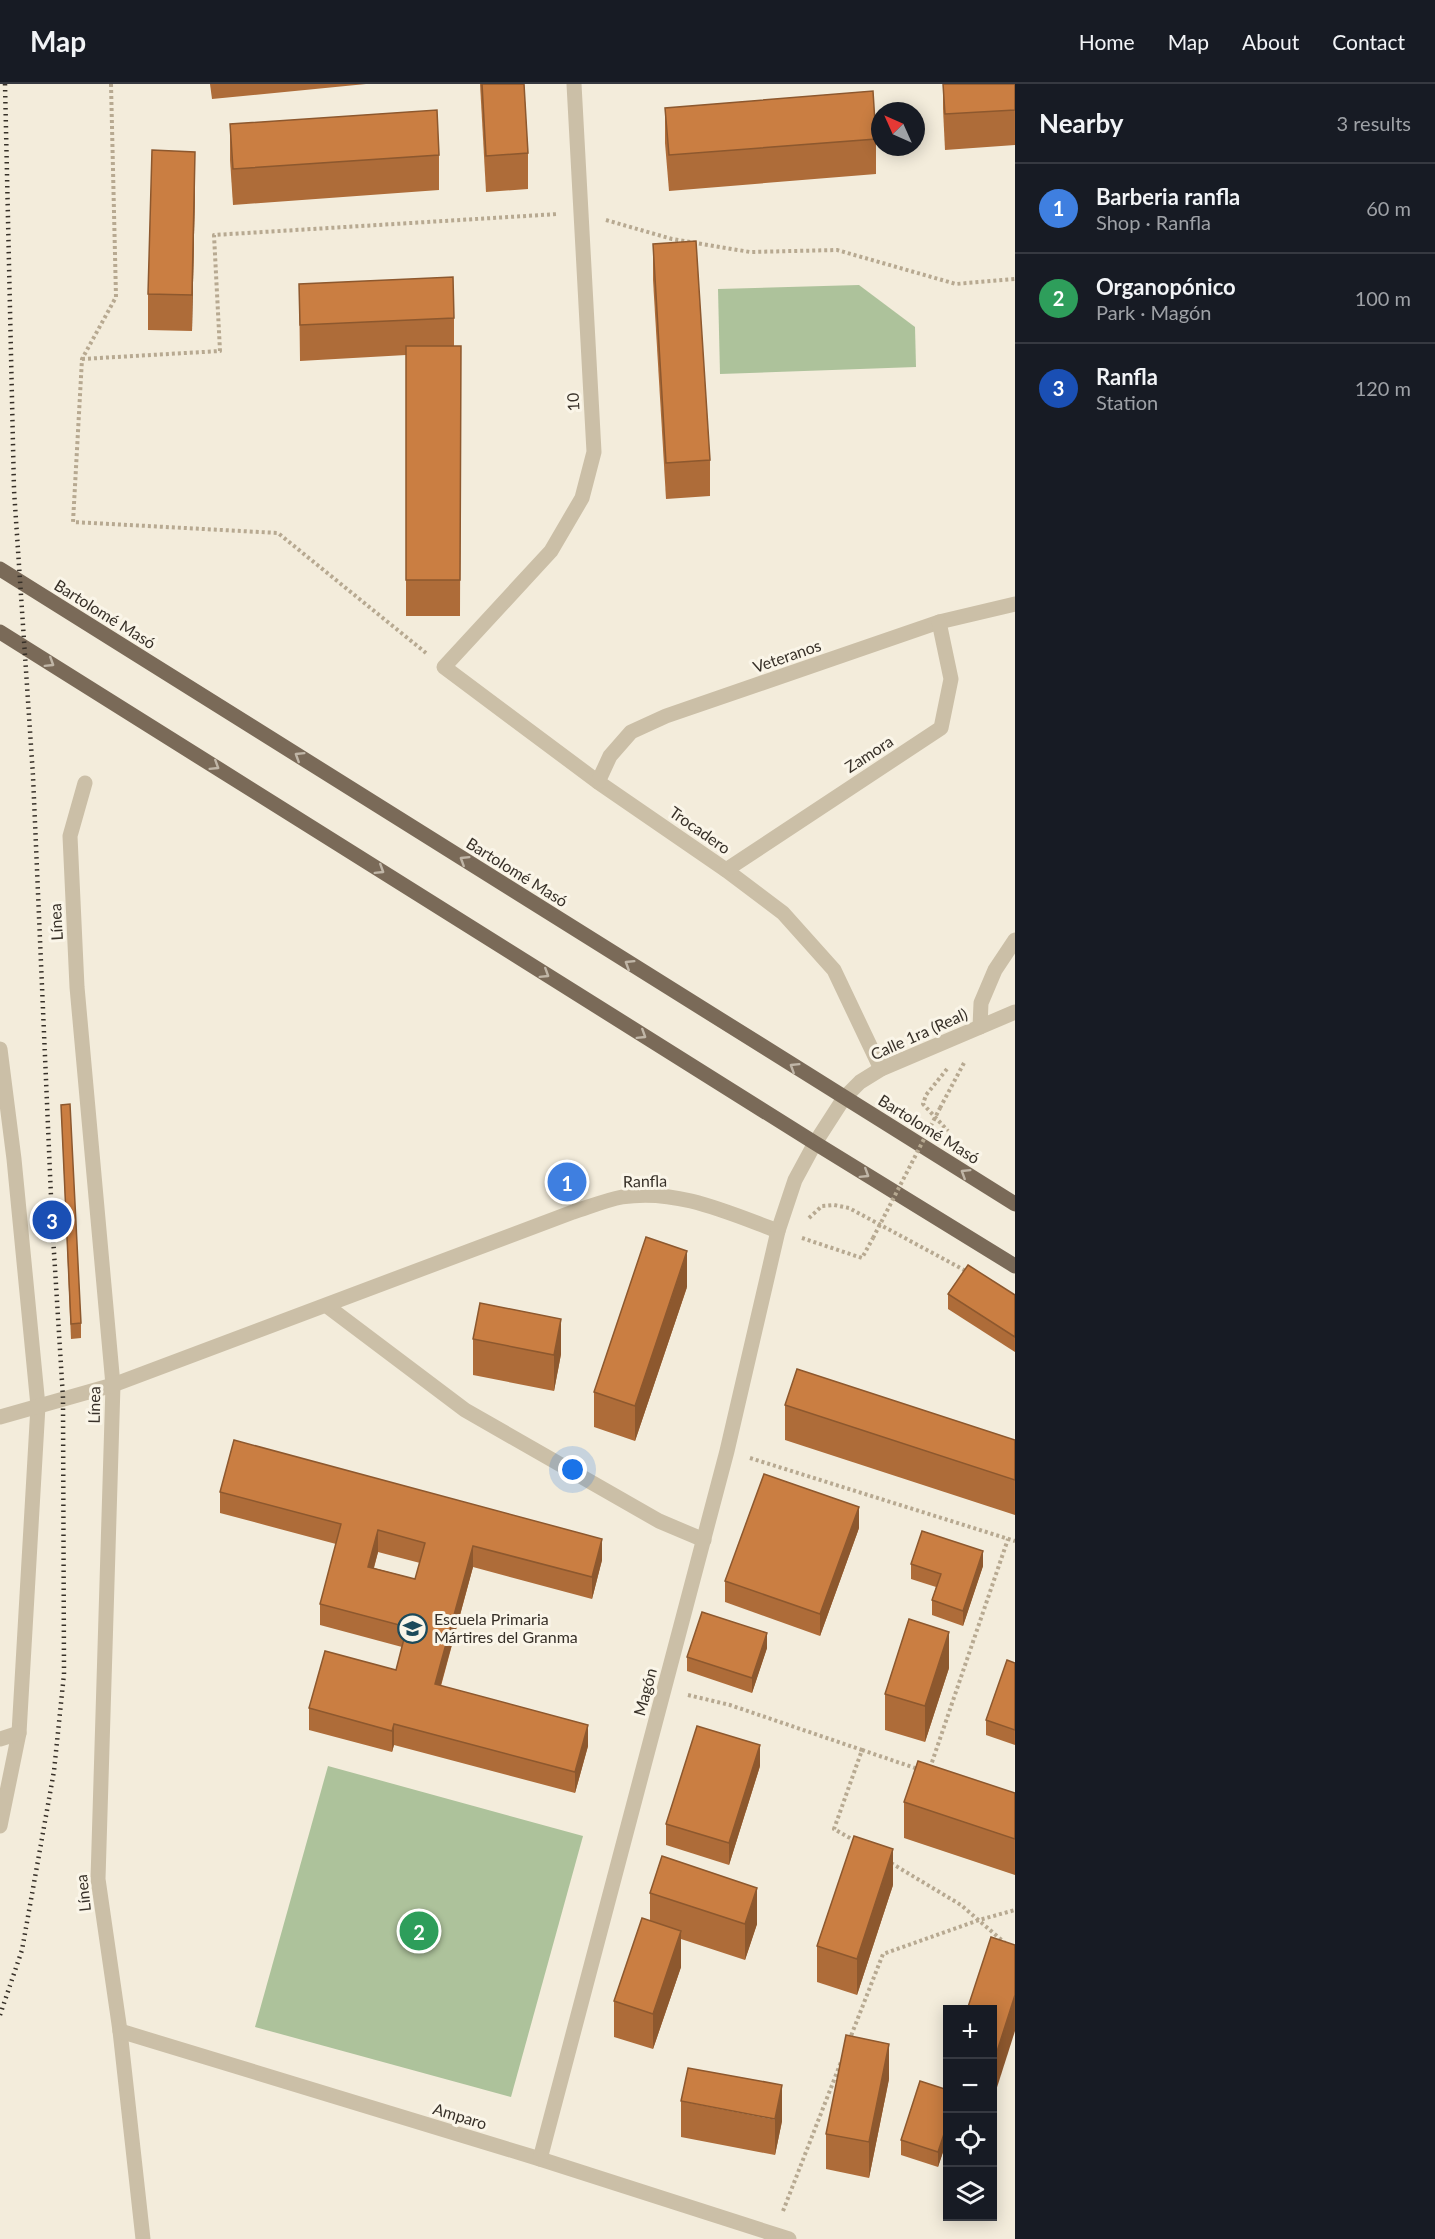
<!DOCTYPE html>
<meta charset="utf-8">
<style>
body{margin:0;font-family:Lato,sans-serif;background:#20242c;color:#f1f3f6}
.controls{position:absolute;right:18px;bottom:18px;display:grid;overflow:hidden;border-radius:0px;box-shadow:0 3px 15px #0003}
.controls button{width:54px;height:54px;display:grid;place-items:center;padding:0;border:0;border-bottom:2px solid #363941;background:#171b24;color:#f1f3f6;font:30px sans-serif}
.compass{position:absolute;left:871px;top:18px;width:54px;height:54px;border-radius:50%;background:#171b24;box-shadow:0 3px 15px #0003;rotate:315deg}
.you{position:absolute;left:573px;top:1386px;width:21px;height:21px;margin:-15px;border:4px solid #fff;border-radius:50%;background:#1a73e8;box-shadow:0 0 0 9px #1a73e833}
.badge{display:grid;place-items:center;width:39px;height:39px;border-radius:50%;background:#0b8043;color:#fff;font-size:20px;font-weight:700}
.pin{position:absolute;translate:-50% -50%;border:3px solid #fff;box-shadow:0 2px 6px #0006}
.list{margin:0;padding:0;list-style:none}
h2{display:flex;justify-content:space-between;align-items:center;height:78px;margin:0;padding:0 24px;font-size:26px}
h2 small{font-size:20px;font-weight:400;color:#9ea1a6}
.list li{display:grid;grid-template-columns:39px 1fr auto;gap:18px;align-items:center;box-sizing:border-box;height:90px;padding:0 24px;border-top:2px solid #363941}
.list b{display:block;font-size:22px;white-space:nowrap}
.list p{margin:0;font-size:20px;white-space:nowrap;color:#9ea1a6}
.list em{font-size:20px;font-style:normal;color:#9ea1a6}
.icon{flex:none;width:33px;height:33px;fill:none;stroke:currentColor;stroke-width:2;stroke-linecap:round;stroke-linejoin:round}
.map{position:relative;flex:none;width:1015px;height:2155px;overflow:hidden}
header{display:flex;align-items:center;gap:36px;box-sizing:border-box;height:84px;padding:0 30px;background:#171b24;border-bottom:2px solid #363941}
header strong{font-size:28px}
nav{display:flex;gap:33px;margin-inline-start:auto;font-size:21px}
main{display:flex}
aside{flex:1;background:#171b24}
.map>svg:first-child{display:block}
.green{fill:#adc29b}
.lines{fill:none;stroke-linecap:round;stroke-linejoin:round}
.path{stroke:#b7a991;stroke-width:4;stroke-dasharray:3 3;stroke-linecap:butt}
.minor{stroke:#cbbfa7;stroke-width:15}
.major{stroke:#7a6a58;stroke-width:15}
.rail{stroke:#373028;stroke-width:4.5;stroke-dasharray:1.5 4.5;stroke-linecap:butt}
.path-bridge{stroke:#b7a991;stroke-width:4;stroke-dasharray:3 3;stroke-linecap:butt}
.wall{fill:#ae6c39;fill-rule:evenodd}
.shaded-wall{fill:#8d582e}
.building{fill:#ca7e42;stroke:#8d582e;stroke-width:1.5;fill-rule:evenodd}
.oneway{stroke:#c0b6a7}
.labels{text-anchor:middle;stroke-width:6;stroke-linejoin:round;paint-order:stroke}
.street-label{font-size:16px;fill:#373028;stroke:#faf5e8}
.poi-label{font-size:16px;fill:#373028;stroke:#faf5e8;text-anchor:start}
</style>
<header>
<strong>Map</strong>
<nav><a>Home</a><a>Map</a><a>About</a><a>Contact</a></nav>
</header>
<main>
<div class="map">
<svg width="1015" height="2155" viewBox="0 0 1015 2155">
<rect width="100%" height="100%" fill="#f3ecdb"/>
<g class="green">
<path d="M859 201 915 243 916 283 720 290 718 205Z"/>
<path d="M328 1682 583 1752 511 2013 255 1943Z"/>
</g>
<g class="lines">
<g class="path">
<path d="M111 0 116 213 82 275 73 438 278 449 426 569"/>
<path d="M606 136 672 155 750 168 837 166 956 200 1015 195"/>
<path d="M82 275 220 267 214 151 558 130"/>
<path d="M947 985 926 1011 923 1020 948 1047"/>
<path d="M940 1024 965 977"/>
<path d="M809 1134 822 1122 834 1121 849 1124 966 1187"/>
<path d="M802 1154 862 1174 873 1154"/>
<path d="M750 1374 1015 1457"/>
<path d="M688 1611 730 1621 862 1666 834 1745 857 1758"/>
<path d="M862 1666 918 1685"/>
<path d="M930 1684 1008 1455"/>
<path d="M891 1779 961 1821 1005 1859"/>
<path d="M849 1957 883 1870 979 1836 1015 1826"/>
<path d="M783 2127 841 1978"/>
</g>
<g class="minor">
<path d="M574 0 594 368 582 414 551 467 444 583 598 698 726 786 783 829 834 886 881 985"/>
<path d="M598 698 610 672 631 648 666 632 939 538 1015 520"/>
<path d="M85 699 70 752 77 903 113 1301 98 1795 120 1947 143 2155"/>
<path d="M726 786 941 644 951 595 939 538"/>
<path d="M980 943 981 919 995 886 1015 856"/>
<path d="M0 965 14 1075 38 1322 19 1649 0 1742"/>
<path d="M327 1222 465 1326 659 1437 704 1456"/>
<path d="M0 1333 113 1301 573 1128C589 1123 606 1116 622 1113 676 1104 729 1129 778 1147"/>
<path d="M0 1655 19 1649"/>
<path d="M120 1947 540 2075 789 2155"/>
<path d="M540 2075 727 1367 778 1147 795 1096 815 1059 844 1014 860 998 881 985 1015 928"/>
</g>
<g class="major">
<path d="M0 485 1015 1120"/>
<path d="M0 548 815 1059 1015 1182"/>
</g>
<path class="rail" d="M0 1931 22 1866 54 1687 64 1590 63 1314 52 1136 33 692 14 406 5 0"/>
<path class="path-bridge" d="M873 1154 940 1024"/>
</g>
<g class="wall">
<path d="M210 0H366L212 15Z"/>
<path d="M480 0H524L528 69V105L486 108Z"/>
<path d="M943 0H1015V61L945 66 943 25Z"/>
<path d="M665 24 876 55V90L669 107 665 59Z"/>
<path d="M230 40 439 71V106L233 121 230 76Z"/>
<path d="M195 103 192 247 148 246V210Z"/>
<path d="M653 160 710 376V412L666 415 653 196Z"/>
<path d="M299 200 454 234V262H461L460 532H406V271L300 277Z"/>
<path d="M61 1021 81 1239V1254L71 1255Z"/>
<path d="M687 1203 635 1357 594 1343V1308Z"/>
<path d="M948 1210 1015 1211V1268L948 1225Z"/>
<path d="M473 1255 561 1270 554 1307 473 1291Z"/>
<path d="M785 1321 1015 1356V1431L785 1356Z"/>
<path d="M220 1408 602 1476 592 1515 473 1483 441 1602 588 1662 575 1709 394 1661 392 1668 309 1646V1624L396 1586 402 1563 320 1541V1520L336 1460 220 1429ZM378 1468 420 1479 415 1495 374 1484Z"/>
<path d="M859 1444 820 1552 725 1518V1497Z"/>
<path d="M911 1480 983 1482 963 1542 932 1531V1516L936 1503 911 1495Z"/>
<path d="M767 1564 752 1609 687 1587V1573Z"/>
<path d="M1015 1579V1661L986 1651V1636Z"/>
<path d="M949 1584 925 1658 885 1646V1610Z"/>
<path d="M760 1682 729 1781 666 1761V1740Z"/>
<path d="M1015 1709V1791L904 1754V1718Z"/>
<path d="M893 1801 857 1911 817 1898V1862Z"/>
<path d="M650 1809 757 1840 745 1876 681 1855V1883L653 1965 614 1953V1917L650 1837Z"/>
<path d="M889 1995 869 2094 826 2085V2050Z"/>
<path d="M948 2006V2053L938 2083 901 2071V2056Z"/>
<path d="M681 2017 782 2037 775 2071 681 2053Z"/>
</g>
<g class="shaded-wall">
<path d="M195 68V103L192 247V211Z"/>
<path d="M687 1167V1203L635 1357V1322Z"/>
<path d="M561 1235V1270L554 1307V1271Z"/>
<path d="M859 1423V1444L820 1552V1530Z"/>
<path d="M378 1446V1468L368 1504V1483Z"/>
<path d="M602 1455V1476L592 1515V1493Z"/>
<path d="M473 1462V1483L435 1622V1600Z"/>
<path d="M983 1467V1482L963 1542V1527Z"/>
<path d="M949 1548V1584L925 1658V1622Z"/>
<path d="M767 1549V1564L752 1609V1594Z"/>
<path d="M394 1640V1661L392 1668V1647Z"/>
<path d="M588 1641V1662L575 1709V1688Z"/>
<path d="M760 1661V1682L729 1781V1759Z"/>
<path d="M893 1765V1801L857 1911V1875Z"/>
<path d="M757 1804V1840L745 1876V1840Z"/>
<path d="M681 1847V1883L653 1965V1930Z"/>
<path d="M1015 1911V1947L993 2016V1980Z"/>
<path d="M889 1960V1995L869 2094V2058Z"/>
<path d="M782 2001V2037L775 2071V2035Z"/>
<path d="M948 2038V2053L938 2083V2068Z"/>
</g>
<g class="building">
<path d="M482 0H524L528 69 486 72Z"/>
<path d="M943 0H1015V26L945 30Z"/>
<path d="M873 7 876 55 669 71 665 24Z"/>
<path d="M437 26 439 71 233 85 230 40Z"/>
<path d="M152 66 195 68 192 211 148 210Z"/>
<path d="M696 157 710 376 666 379 653 160Z"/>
<path d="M453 193 454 234 300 241 299 200Z"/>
<path d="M406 262H461L460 496H406Z"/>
<path d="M70 1020 81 1239 71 1240 61 1021Z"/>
<path d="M646 1153 687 1167 635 1322 594 1308Z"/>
<path d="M968 1181 1015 1211V1253L948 1210Z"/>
<path d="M480 1219 561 1235 554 1271 473 1255Z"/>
<path d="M797 1285 1015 1356V1396L785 1321Z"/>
<path d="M234 1356 602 1455 592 1493 473 1462 435 1600 588 1641 575 1688 394 1640 392 1647 309 1624 325 1567 396 1586 407 1543 320 1520 341 1440 220 1408ZM378 1446 425 1459 415 1495 368 1483Z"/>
<path d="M764 1390 859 1423 820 1530 725 1497Z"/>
<path d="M922 1447 983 1467 963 1527 932 1516 941 1490 911 1480Z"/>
<path d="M702 1528 767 1549 752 1594 687 1573Z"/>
<path d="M909 1535 949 1548 925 1622 885 1610Z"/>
<path d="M1007 1576 1015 1579V1646L986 1636Z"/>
<path d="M697 1642 760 1661 729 1759 666 1740Z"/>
<path d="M918 1677 1015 1709V1755L904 1718Z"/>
<path d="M854 1752 893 1765 857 1875 817 1862Z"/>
<path d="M662 1772 757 1804 745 1840 650 1809Z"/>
<path d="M642 1834 681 1847 653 1930 614 1917Z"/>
<path d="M991 1853 1015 1861V1911L993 1980V1926H967Z"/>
<path d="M846 1951 889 1960 869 2058 826 2050Z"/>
<path d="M688 1984 782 2001 775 2035 681 2017Z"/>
<path d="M920 1997 948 2006V2038L938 2068 901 2056Z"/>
</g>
<defs><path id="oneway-chevron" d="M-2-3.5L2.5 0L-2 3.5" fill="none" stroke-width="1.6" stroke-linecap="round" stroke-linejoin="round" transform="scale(1.5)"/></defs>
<g class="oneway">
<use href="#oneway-chevron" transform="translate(50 579) rotate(32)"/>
<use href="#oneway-chevron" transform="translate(299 672) rotate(-148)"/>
<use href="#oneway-chevron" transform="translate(215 682) rotate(32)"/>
<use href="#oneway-chevron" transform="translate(464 776) rotate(-148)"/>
<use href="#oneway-chevron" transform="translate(380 786) rotate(32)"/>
<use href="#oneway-chevron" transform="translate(629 880) rotate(-148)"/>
<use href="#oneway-chevron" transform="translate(545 890) rotate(32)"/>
<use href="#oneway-chevron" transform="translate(642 951) rotate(32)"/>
<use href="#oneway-chevron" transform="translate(794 983) rotate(-148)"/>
<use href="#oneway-chevron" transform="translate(965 1089) rotate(-148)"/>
<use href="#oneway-chevron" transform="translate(865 1090) rotate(32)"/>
</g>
<defs>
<symbol id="school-ring" viewBox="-11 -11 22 22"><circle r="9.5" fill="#faf5e8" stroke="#1c4a5a" stroke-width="1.5"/><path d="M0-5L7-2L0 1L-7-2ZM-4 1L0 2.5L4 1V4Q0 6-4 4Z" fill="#1c4a5a"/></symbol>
</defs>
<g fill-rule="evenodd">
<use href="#school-ring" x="396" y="1528" width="33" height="33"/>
</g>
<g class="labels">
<g class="street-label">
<text transform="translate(573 318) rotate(-93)" y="6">10</text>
<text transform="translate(105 530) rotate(32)" y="6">Bartolomé Masó</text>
<text transform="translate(787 572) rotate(-19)" y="6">Veteranos</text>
<text transform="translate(869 670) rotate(-33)" y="6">Zamora</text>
<text transform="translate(700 746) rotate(35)" y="6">Trocadero</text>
<text transform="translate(517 788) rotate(32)" y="6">Bartolomé Masó</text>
<text transform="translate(56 838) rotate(-93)" y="6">Línea</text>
<text transform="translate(919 950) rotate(-24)" y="6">Calle 1ra (Real)</text>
<text transform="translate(929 1045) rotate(32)" y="6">Bartolomé Masó</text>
<text transform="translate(645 1097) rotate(-1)" y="6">Ranfla</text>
<text transform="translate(94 1321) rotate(-89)" y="6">Línea</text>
<text transform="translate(645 1608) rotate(-75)" y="6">Magón</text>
<text transform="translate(83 1809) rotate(-96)" y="6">Línea</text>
<text transform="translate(460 2032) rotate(17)" y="6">Amparo</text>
</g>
<g class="poi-label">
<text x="434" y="1541">Escuela Primaria<tspan x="434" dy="18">Mártires del Granma</tspan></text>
</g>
</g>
</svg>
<div class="controls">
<button>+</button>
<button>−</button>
<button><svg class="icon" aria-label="locate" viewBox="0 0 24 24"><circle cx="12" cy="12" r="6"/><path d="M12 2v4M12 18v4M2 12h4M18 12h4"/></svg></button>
<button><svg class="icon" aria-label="layers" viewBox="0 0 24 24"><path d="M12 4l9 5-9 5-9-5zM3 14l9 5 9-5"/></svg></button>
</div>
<svg class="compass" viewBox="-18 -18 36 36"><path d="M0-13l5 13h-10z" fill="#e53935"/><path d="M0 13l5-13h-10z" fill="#9ea1a6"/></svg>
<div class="you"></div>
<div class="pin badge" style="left:567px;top:1098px;background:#3f7fe0">1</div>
<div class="pin badge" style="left:419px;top:1847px;background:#2e9e5b">2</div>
<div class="pin badge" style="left:52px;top:1136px;background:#1a4fb4">3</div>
</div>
<aside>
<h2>Nearby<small>3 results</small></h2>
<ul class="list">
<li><span class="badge" style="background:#3f7fe0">1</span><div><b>Barberia ranfla</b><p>Shop · Ranfla</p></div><em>60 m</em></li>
<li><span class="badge" style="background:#2e9e5b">2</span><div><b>Organopónico</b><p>Park · Magón</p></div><em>100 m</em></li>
<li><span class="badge" style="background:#1a4fb4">3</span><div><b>Ranfla</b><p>Station</p></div><em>120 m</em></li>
</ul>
</aside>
</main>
